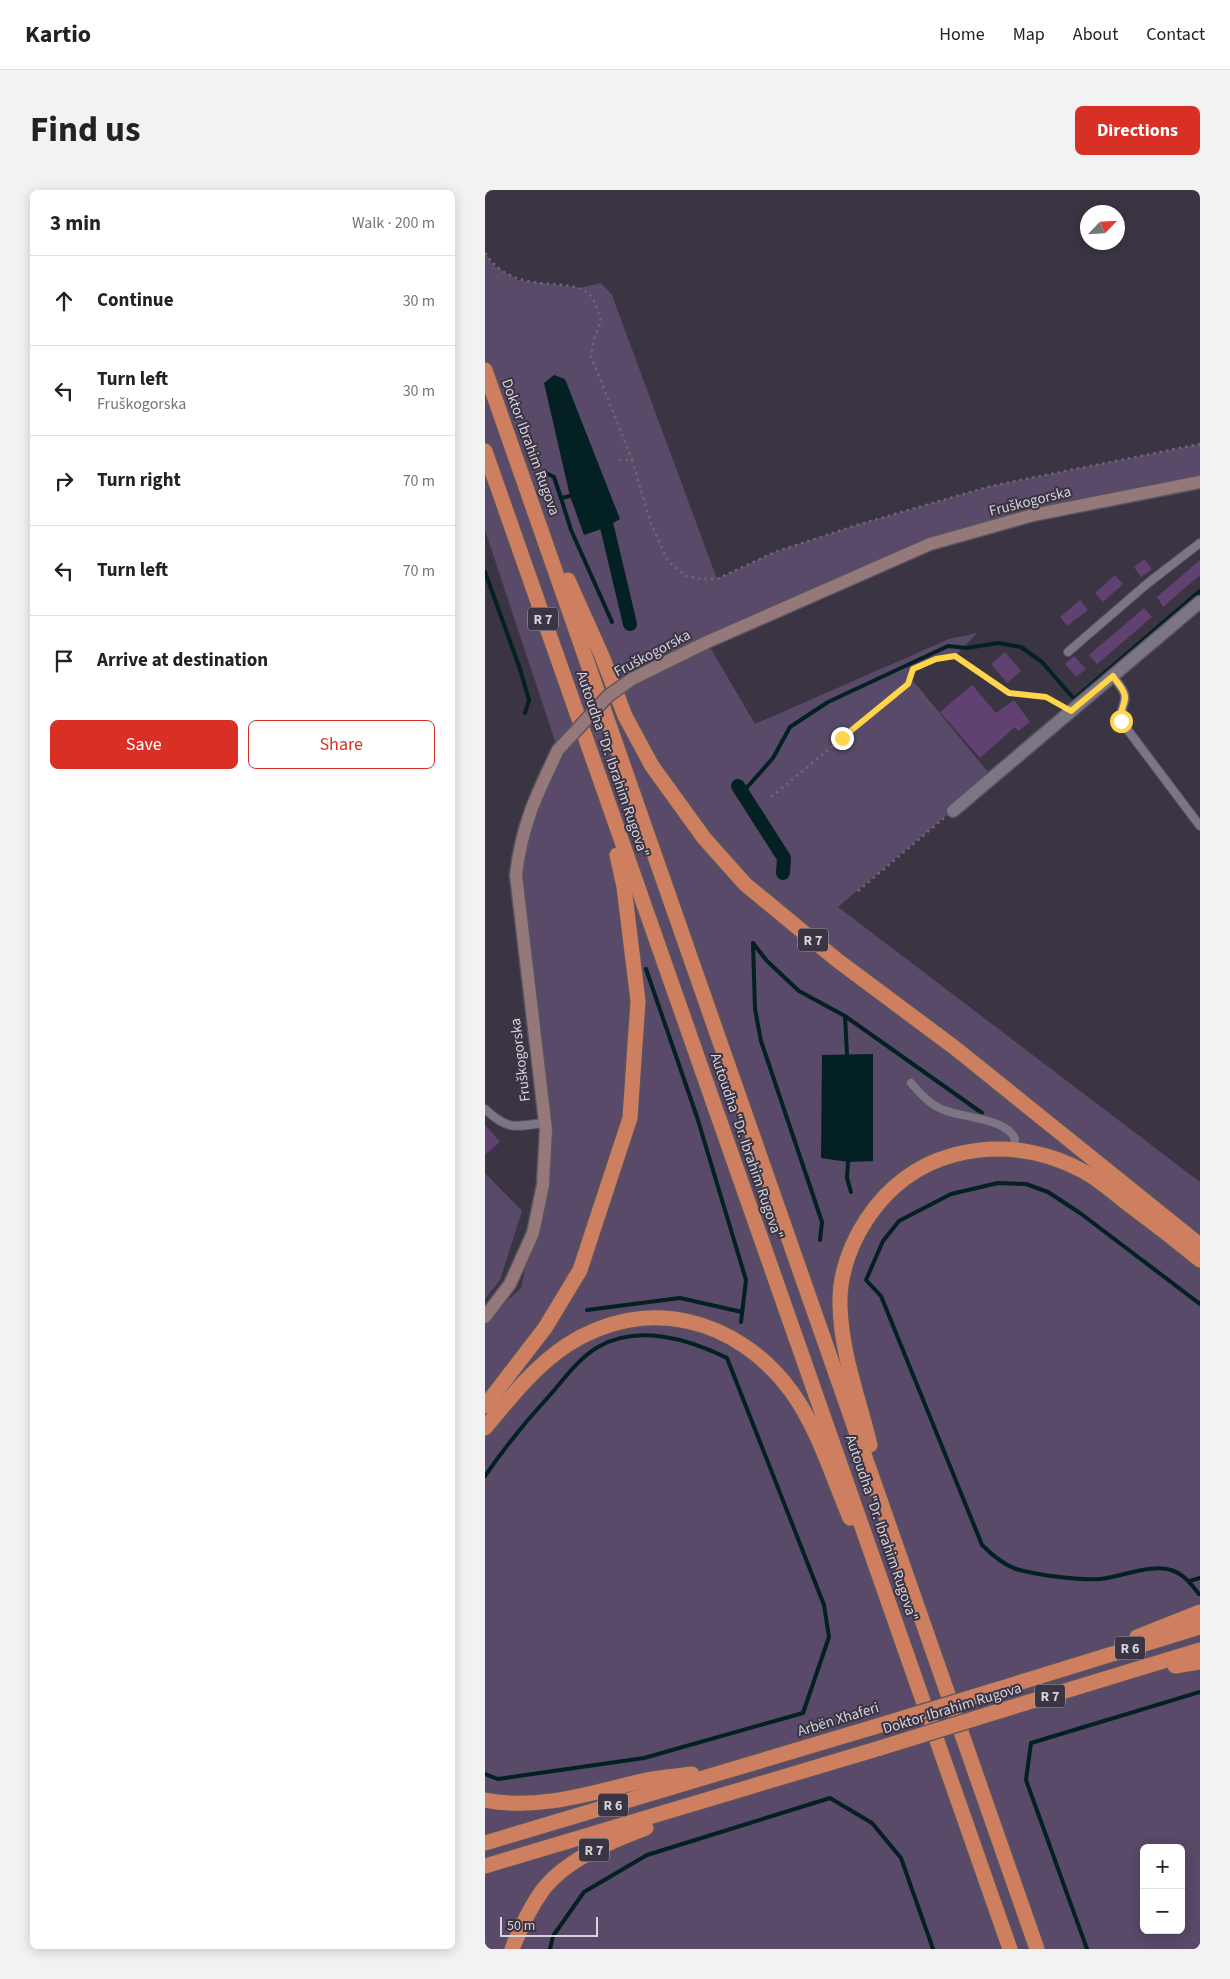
<!DOCTYPE html>
<meta charset="utf-8">
<style>
body{margin:0;font-family:"Source Sans 3",sans-serif;background:#f2f2f2;color:#222}
.controls{position:absolute;right:15px;bottom:15px;display:grid;overflow:hidden;border-radius:8px;box-shadow:0 2px 12px #0003}
.controls button{width:45px;height:45px;display:grid;place-items:center;padding:0;border:0;border-bottom:1px solid #e0e0e0;background:#fff;color:#222;font:25px sans-serif}
.compass{position:absolute;left:595px;top:15px;width:45px;height:45px;border-radius:50%;background:#fff;box-shadow:0 2px 12px #0003;rotate:65deg}
.scale{position:absolute;left:15px;bottom:12px;width:98px;box-sizing:border-box;padding-left:5px;border:2px solid #d7d3dc;border-top:0;font-size:14px;line-height:18px;white-space:nowrap;color:#d7d3dc;-webkit-text-stroke:4px #3b3443;paint-order:stroke}
.stop{position:absolute;width:15px;height:15px;margin:-11px;border:4px solid #ffd54a;border-radius:50%;background:#fff}
.stop.end{background:#ffd54a;border-color:#fff;box-shadow:0 1px 5px #0008}
.list{margin:0;padding:0;list-style:none}
h2{display:flex;justify-content:space-between;align-items:center;height:65px;margin:0;padding:0 20px;font-size:21px}
h2 small{font-size:16px;font-weight:400;color:#767676}
.list li{display:grid;grid-template-columns:32px 1fr auto;gap:15px;align-items:center;box-sizing:border-box;height:90px;padding:0 20px;border-top:1px solid #e0e0e0}
.list b{display:block;font-size:19px;white-space:nowrap}
.list p{margin:0;font-size:16px;white-space:nowrap;color:#767676}
.list em{font-size:16px;font-style:normal;color:#767676}
.actions{display:flex;gap:10px;padding:15px 20px}
.actions a{flex:1;padding:11px 0;border:1px solid #d93025;border-radius:8px;text-align:center;font-size:18px;color:#d93025}
.actions .main{background:#d93025;color:#fff}
.icon{flex:none;width:28px;height:28px;fill:none;stroke:currentColor;stroke-width:2;stroke-linecap:round;stroke-linejoin:round}
.map{position:relative;flex:none;width:715px;height:1759px;overflow:hidden;border-radius:8px}
header{display:flex;align-items:center;gap:30px;box-sizing:border-box;height:70px;padding:0 25px;background:#fff;border-bottom:1px solid #e0e0e0}
header strong{font-size:24px}
nav{display:flex;gap:28px;margin-inline-start:auto;font-size:18px}
.intro{display:flex;align-items:center;justify-content:space-between;box-sizing:border-box;height:120px;padding:0 30px}
h1{margin:0;font-size:35px}
.button{padding:12px 22px;border-radius:8px;background:#d93025;color:#fff;font-size:18px;font-weight:700}
main{display:flex;gap:30px;padding:0 30px}
aside{flex:1;background:#fff;border-radius:8px;box-shadow:0 2px 12px #0003}
.map>svg:first-child{display:block}
.green{fill:#584a68;fill-rule:evenodd}
.water{fill:#032022}
.lines{fill:none;stroke-linecap:round;stroke-linejoin:round}
.stream{stroke:#032022;stroke-width:4}
.canal{stroke:#032022;stroke-width:14}
.building{fill:#614171}
.lane-casing{stroke:#58535f;stroke-width:10}
.street-casing{stroke:#58535f;stroke-width:15}
.secondary-casing{stroke:#58535f;stroke-width:15}
.highway-casing{stroke:#58535f;stroke-width:18}
.path{stroke:#6d6774;stroke-width:2.5;stroke-dasharray:2.5 4;stroke-linecap:butt}
.lane{stroke:#7c7586;stroke-width:8}
.street{stroke:#7c7586;stroke-width:12}
.secondary{stroke:#95787a;stroke-width:12}
.highway{stroke:#ce7f5f;stroke-width:15}
.secondary-bridge-casing{stroke:#58535f;stroke-width:15;stroke-linecap:butt}
.highway-bridge-casing{stroke:#58535f;stroke-width:18;stroke-linecap:butt}
.secondary-bridge{stroke:#95787a;stroke-width:12}
.highway-bridge{stroke:#ce7f5f;stroke-width:15}
.route{stroke:#ffd54a;stroke-width:6}
.labels{text-anchor:middle;stroke-width:4;stroke-linejoin:round;paint-order:stroke}
.shield{fill:#3b3443;stroke:#a8a3ae;stroke-width:1}
.shield-label{font-size:14px;font-weight:bold;fill:#d7d3dc}
.street-label{font-size:15px;fill:#d7d3dc;stroke:#3b3443}
</style>
<header>
<strong>Kartio</strong>
<nav><a>Home</a><a>Map</a><a>About</a><a>Contact</a></nav>
</header>
<div class="intro"><h1>Find us</h1><a class="button">Directions</a></div>
<main>
<aside>
<h2>3 min<small>Walk · 200 m</small></h2>
<ul class="list">
<li><svg class="icon" aria-label="ahead" viewBox="0 0 24 24"><path d="M12 20V5M6 11l6-6 6 6"/></svg><div><b>Continue</b></div><em>30 m</em></li>
<li><svg class="icon" aria-label="left" viewBox="0 0 24 24"><path d="M17 20v-9H6M10 6l-5 5 5 5"/></svg><div><b>Turn left</b><p>Fruškogorska</p></div><em>30 m</em></li>
<li><svg class="icon" aria-label="right" viewBox="0 0 24 24"><path d="M7 20v-9h11M14 6l5 5-5 5"/></svg><div><b>Turn right</b></div><em>70 m</em></li>
<li><svg class="icon" aria-label="left" viewBox="0 0 24 24"><path d="M17 20v-9H6M10 6l-5 5 5 5"/></svg><div><b>Turn left</b></div><em>70 m</em></li>
<li><svg class="icon" aria-label="arrive" viewBox="0 0 24 24"><path d="M6 21V4h12l-3 4 3 4H6"/></svg><div><b>Arrive at destination</b></div></li>
</ul>
<div class="actions"><a class="main">Save</a><a>Share</a></div>
</aside>
<div class="map">
<svg width="715" height="1759" viewBox="0 0 715 1759">
<rect width="100%" height="100%" fill="#3b3443"/>
<g class="green">
<path d="M0 63 8 75 33 90 95 98 116 93 127 105 232 389 290 362 372 335 506 296 715 254V292L445 354 222 452 270 534 464 449 492 443 470 466 451 469 428 479 425 487 507 587 353 717 715 992V1759H0V1131L36 1098 48 1043 63 995 31 685 45 620 100 530 73 560 0 340ZM659 1658H696V1740H659Z"/>
<path d="M0 983 37 1021 15 1090 0 1109Z"/>
</g>
<g class="water">
<path d="M69 185 80 189 135 329 122 337 99 345 85 306 59 193Z"/>
<path d="M388 864V971L363 972 336 968 337 865Z"/>
</g>
<g class="lines">
<g class="stream">
<path d="M59 282 69 287 76 308"/>
<path d="M85 306 76 308 86 340 127 432"/>
<path d="M0 382 34 476 44 510 40 523"/>
<path d="M257 603 288 568 305 537 343 512 463 456 482 458 513 453 536 457 557 472 589 509 715 401"/>
<path d="M268 753 270 819 276 851 337 1032 335 1050"/>
<path d="M268 753 282 771 314 801 360 826 362 864"/>
<path d="M161 779 212 927 261 1090 256 1132"/>
<path d="M360 826 497 923"/>
<path d="M363 972 362 988 366 1002"/>
<path d="M102 1120 195 1108 257 1122"/>
<path d="M0 1286C20 1257 41 1231 65 1205 79 1189 94 1168 113 1157 153 1134 204 1149 242 1168L339 1415 344 1447 318 1523 159 1568 13 1589 0 1584"/>
<path d="M705 1391 715 1388"/>
<path d="M714 1404C706 1394 699 1384 686 1380 670 1374 639 1385 622 1388 602 1392 550 1385 531 1379 517 1374 507 1365 497 1355L396 1106 381 1090 398 1051 414 1031 466 1004 513 993 541 994 563 1002 595 1023 715 1114"/>
<path d="M65 1759 68 1746 99 1702 162 1665 345 1608 387 1633 416 1668 448 1759"/>
<path d="M602 1759 541 1590 546 1553 715 1502"/>
</g>
<g class="canal">
<path d="M122 337 145 434"/>
<path d="M253 596 299 668 298 683"/>
</g>
</g>
<g class="building">
<path d="M659 369 667 379 656 387 649 377Z"/>
<path d="M715 370V385L678 417 672 407Z"/>
<path d="M630 385 638 394 618 412 610 403Z"/>
<path d="M595 410 603 420 582 436 575 427Z"/>
<path d="M659 418 667 427 612 474 604 465Z"/>
<path d="M520 462 536 481 522 493 506 474Z"/>
<path d="M589 466 601 479 591 487 580 474Z"/>
<path d="M487 495 511 523 529 510 545 532 533 541 530 537 495 568 455 522Z"/>
<path d="M0 935 15 952 0 965Z"/>
</g>
<g class="lines">
<defs>
<g id="lane">
<path d="M583 462 663 393 715 353"/>
<path d="M628 486C631 491 637 497 639 503 643 512 633 521 636 531L715 636"/>
<path d="M426 893C436 904 445 915 459 920 478 928 522 928 530 949L529 959"/>
<path d="M0 919C22 940 30 937 58 933"/>
</g>
<path id="street" d="M468 621 715 412"/>
<g id="secondary">
<path d="M147 489 222 452 445 354 548 325 715 292"/>
<path d="M0 1127 25 1094 48 1043 58 995 61 940 31 685C37 634 51 606 73 560"/>
</g>
<g id="highway">
<path d="M0 180 552 1759"/>
<path d="M0 261 525 1759"/>
<path d="M83 390 117 466 140 526 167 576 219 648 260 694 352 770 470 858 715 1055"/>
<path d="M0 1216 60 1138 95 1080 145 928 153 811 139 697 132 665"/>
<path d="M0 1238C25 1208 49 1177 82 1155 161 1104 252 1128 306 1201 333 1238 347 1286 365 1328"/>
<path d="M385 1255C374 1209 356 1163 355 1115 354 1075 373 1035 400 1006 451 952 534 946 598 981 615 990 631 1005 647 1017 670 1034 693 1052 715 1070"/>
<path d="M652 1447 715 1422"/>
<path d="M690 1476 715 1472"/>
<path d="M504 1502 715 1437"/>
<path d="M511 1522 715 1460"/>
<path d="M0 1610C54 1621 109 1602 161 1590 176 1587 192 1586 207 1584"/>
<path d="M0 1653 389 1537"/>
<path d="M0 1676 395 1558"/>
<path d="M27 1759C35 1739 44 1719 57 1701 80 1670 126 1651 161 1638"/>
</g>
</defs>
<use href="#lane" class="lane-casing"/>
<use href="#street" class="street-casing"/>
<use href="#secondary" class="secondary-casing"/>
<use href="#highway" class="highway-casing"/>
<g class="path">
<path d="M0 63C30 109 86 83 106 106 111 112 113 123 116 130L108 152 106 166 147 270"/>
<path d="M134 270H147L166 334 183 371 201 386 216 389H232L290 362 372 335 506 296 715 254"/>
<path d="M286 607 423 494 428 479 451 469 470 466 524 503 561 507 576 515"/>
<path d="M373 701 459 628"/>
</g>
<use href="#lane" class="lane"/>
<use href="#street" class="street"/>
<use href="#secondary" class="secondary"/>
<use href="#highway" class="highway"/>
<defs>
<path id="secondary-bridge" d="M73 560 123 506 147 489"/>
<g id="highway-bridge">
<path d="M389 1537 504 1502"/>
<path d="M395 1558 511 1522"/>
</g>
</defs>
<use href="#secondary-bridge" class="secondary-bridge-casing"/>
<use href="#highway-bridge" class="highway-bridge-casing"/>
<use href="#secondary-bridge" class="secondary-bridge"/>
<use href="#highway-bridge" class="highway-bridge"/>
</g>
<g class="lines">
<path class="route" d="M357 548 423 494 428 479 451 469 470 466 524 503 561 507 586 521 628 486C631 491 637 497 639 503 643 512 633 521 636 531"/>
</g>
<g class="labels">
<g class="shield">
<rect x="43" y="417.5" width="30" height="23" rx="4"/>
<rect x="313" y="738.5" width="30" height="23" rx="4"/>
<rect x="630" y="1446.5" width="30" height="23" rx="4"/>
<rect x="550" y="1494.5" width="30" height="23" rx="4"/>
<rect x="113" y="1603.5" width="30" height="23" rx="4"/>
<rect x="94" y="1648.5" width="30" height="23" rx="4"/>
</g>
<g class="shield-label">
<text x="58" y="434">R 7</text>
<text x="328" y="755">R 7</text>
<text x="645" y="1463">R 6</text>
<text x="565" y="1511">R 7</text>
<text x="128" y="1620">R 6</text>
<text x="109" y="1665">R 7</text>
</g>
<g class="street-label">
<text transform="translate(46 257) rotate(70)" y="5">Doktor Ibrahim Rugova</text>
<text transform="translate(545 311) rotate(-14)" y="5">Fruškogorska</text>
<text transform="translate(167 463) rotate(-28)" y="5">Fruškogorska</text>
<text transform="translate(128 574) rotate(71)" y="5">Autoudha "Dr. Ibrahim Rugova"</text>
<text transform="translate(35 870) rotate(-97)" y="5">Fruškogorska</text>
<text transform="translate(262 956) rotate(71)" y="5">Autoudha "Dr. Ibrahim Rugova"</text>
<text transform="translate(397 1338) rotate(71)" y="5">Autoudha "Dr. Ibrahim Rugova"</text>
<text transform="translate(467 1518) rotate(-17)" y="5">Doktor Ibrahim Rugova</text>
<text transform="translate(353 1529) rotate(-17)" y="5">Arbën Xhaferi</text>
</g>
</g>
</svg>
<div class="controls">
<button>+</button>
<button>−</button>
</div>
<svg class="compass" viewBox="-18 -18 36 36"><path d="M0-13l5 13h-10z" fill="#e53935"/><path d="M0 13l5-13h-10z" fill="#767676"/></svg>
<div class="scale">50 m</div>
<div class="stop" style="left:636px;top:531px"></div>
<div class="stop end" style="left:357px;top:548px"></div>
</div>
</main>
